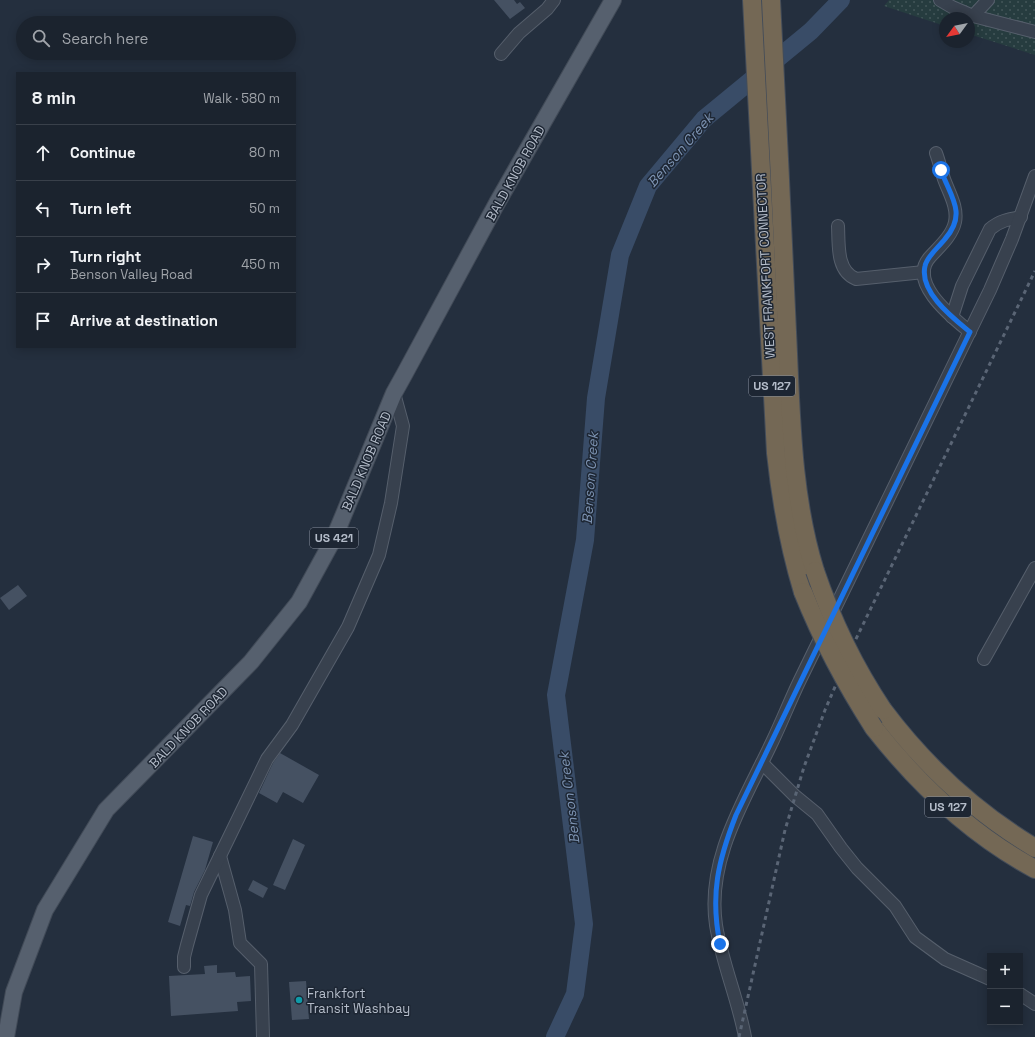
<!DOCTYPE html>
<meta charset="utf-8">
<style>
body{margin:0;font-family:"Space Grotesk",sans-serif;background:#242b36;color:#f1f3f6}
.controls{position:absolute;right:12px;bottom:12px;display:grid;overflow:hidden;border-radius:0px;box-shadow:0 2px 10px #0003}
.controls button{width:36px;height:36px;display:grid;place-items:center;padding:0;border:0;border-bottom:1px solid #39404a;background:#1b232e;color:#f1f3f6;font:20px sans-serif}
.compass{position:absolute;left:939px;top:12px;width:36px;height:36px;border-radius:50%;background:#1b232e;box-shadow:0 2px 10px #0003;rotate:237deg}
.stop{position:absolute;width:12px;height:12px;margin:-9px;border:3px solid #1a73e8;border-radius:50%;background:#fff}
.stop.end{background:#1a73e8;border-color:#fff;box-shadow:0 1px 4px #0008}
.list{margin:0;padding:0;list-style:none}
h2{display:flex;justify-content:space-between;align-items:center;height:52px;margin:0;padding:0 16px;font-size:17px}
h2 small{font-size:13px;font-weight:400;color:#a0a4aa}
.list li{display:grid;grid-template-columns:26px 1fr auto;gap:12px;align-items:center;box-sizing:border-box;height:56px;padding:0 16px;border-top:1px solid #39404a}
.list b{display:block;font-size:15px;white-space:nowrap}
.list p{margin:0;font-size:13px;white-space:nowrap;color:#a0a4aa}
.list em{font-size:13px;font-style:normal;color:#a0a4aa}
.icon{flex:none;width:22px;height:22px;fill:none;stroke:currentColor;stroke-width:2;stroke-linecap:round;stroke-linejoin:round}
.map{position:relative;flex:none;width:1035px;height:1037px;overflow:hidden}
.search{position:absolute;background:#1b232e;box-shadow:0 2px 10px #0003;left:16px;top:16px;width:280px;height:44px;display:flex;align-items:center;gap:10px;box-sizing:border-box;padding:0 14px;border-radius:22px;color:#a0a4aa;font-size:15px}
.panel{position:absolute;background:#1b232e;box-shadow:0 2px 10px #0003;left:16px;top:72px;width:280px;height:276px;border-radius:0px}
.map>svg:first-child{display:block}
.park{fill:url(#park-dots)}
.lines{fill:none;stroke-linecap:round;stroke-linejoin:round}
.river{stroke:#394c67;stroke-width:18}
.building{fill:#455162}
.minor-casing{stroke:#565f6c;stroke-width:14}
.major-casing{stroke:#414a57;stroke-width:18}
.highway-casing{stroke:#434c59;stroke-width:20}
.minor{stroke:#38414e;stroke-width:12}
.major{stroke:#56606e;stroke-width:16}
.highway{stroke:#746855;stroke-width:18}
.rail{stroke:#5a6575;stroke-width:3;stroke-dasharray:4 4;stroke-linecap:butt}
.highway-bridge-casing{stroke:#434c59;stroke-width:20;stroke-linecap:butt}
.highway-bridge{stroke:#746855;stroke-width:18}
.route{stroke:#1a73e8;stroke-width:5}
.culture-dot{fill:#0f9aa8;stroke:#1d2633;stroke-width:1.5}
.labels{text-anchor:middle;stroke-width:3;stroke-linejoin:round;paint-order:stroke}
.shield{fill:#1d2633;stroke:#878f9c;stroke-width:1}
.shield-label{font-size:12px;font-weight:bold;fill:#b4bcc9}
.street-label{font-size:13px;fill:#b4bcc9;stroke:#1d2633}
.poi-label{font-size:13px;fill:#b4bcc9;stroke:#1d2633;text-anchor:start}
.water-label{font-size:14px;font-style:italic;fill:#7c92b1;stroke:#1d2633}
</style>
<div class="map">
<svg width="1035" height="1037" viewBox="0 0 1035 1037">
<defs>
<pattern id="park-dots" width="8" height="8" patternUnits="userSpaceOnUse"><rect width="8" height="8" fill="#263c3f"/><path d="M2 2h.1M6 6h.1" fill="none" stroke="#435659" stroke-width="1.8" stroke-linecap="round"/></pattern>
</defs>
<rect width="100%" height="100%" fill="#242f3e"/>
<path class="park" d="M889 0H1035V55L969 34V18H945V26L884 6Z"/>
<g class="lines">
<path class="river" d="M555 1037 575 994 584 924 556 695 585 540 596 398 620 255 648 186 704 119 811 31 841 0"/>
</g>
<g class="building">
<path d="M494 0H514L517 4 520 2 525 8 510 19Z"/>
<path d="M18 585 27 596 9 610 0 598Z"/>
<path d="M280 753 319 775 303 803 283 792 277 803 259 793 273 763Z"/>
<path d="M193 836 213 842 205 870 194 892 190 906 186 905 180 926 168 922Z"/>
<path d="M293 839 305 845 285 890 273 885Z"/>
<path d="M253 880 268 888 263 898 248 890Z"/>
<path d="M217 965V973L235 972 236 977 250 976 251 1001 237 1002 238 1011 171 1016 169 976 205 974 204 966Z"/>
<path d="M306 981 309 1019 292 1020 289 982Z"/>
</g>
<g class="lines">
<defs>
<g id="minor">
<path d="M940 0 952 7 973 16"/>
<path d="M988 0 973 16 1035 32"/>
<path d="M501 54 519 33 547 9 554 0"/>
<path d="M936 153C939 161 941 170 944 179 949 193 958 207 955 222 952 236 939 247 930 257 907 282 952 317 970 332"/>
<path d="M838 226C839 244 836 271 856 279L924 272"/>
<path d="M952 317 962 286 990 229C999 221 1009 219 1021 217"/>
<path d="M984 659 1035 568"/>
<path d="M762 763 795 796 817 814 841 848 857 868 895 906 915 937 945 959 990 979"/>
<path d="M220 856 235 910 240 943 261 964 263 1037"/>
<path d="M184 967V957L187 945 201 895 267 759 292 725 348 627 379 555 391 503 403 426 394 393"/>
<path d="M1020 994 1035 1004"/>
<path d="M745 1037C738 999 722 963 716 925 706 858 746 798 773 740 782 721 790 701 799 682L990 290 1012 239 1035 176"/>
</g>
<path id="major" d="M6 1037 14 992 45 910 106 810 251 662 299 602 334 538 394 393 404 375 497 203 613 0"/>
<g id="highway">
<path d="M752 0 776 453C781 500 789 546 803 592"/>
<path d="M771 0C777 111 782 221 787 332 791 412 791 494 815 571"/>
<path d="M883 710C925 766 975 812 1035 848"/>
<path d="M874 728C918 784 972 835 1035 869"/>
</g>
</defs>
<use href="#minor" class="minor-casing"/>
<use href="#major" class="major-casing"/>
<use href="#highway" class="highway-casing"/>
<use href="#minor" class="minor"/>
<use href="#major" class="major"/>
<use href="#highway" class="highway"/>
<path class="rail" d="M739 1037 785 830 804 767 825 710 854 643 1035 271"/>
<defs>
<g id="highway-bridge">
<path d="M815 571C832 621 854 667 883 710"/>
<path d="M803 592C823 642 845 683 874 728"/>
</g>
</defs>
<use href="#highway-bridge" class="highway-bridge-casing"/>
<use href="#highway-bridge" class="highway-bridge"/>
</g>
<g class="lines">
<path class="route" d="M720 944C710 895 718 861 736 815L970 332C953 318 919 292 925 266 927 256 939 247 945 239 952 231 957 222 956 211 955 198 945 183 941 170"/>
</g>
<circle class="culture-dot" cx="299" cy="1000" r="4"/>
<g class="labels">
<g class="shield">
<rect x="749" y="376" width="46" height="20" rx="3"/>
<rect x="310" y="528" width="48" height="20" rx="3"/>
<rect x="925" y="797" width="46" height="20" rx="3"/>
</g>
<g class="shield-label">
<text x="772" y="390">US 127</text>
<text x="334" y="542">US 421</text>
<text x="948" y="811">US 127</text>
</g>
<g class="street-label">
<text transform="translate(515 173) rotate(-61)" y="5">BALD KNOB ROAD</text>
<text transform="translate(765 266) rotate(-93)" y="5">WEST FRANKFORT CONNECTOR</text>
<text transform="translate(366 461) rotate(-67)" y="5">BALD KNOB ROAD</text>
<text transform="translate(188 727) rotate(-46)" y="5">BALD KNOB ROAD</text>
</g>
<g class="poi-label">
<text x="307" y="998">Frankfort<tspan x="307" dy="15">Transit Washbay</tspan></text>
</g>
<g class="water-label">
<text transform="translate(680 150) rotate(-49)" y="5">Benson Creek</text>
<text transform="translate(590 478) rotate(-86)" y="5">Benson Creek</text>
<text transform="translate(569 798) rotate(-97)" y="5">Benson Creek</text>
</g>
</g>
</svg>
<div class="controls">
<button>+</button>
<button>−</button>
</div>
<svg class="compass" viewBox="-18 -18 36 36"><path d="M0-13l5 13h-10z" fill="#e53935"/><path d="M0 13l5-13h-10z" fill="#a0a4aa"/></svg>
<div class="stop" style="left:941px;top:170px"></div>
<div class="stop end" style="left:720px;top:944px"></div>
<div class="search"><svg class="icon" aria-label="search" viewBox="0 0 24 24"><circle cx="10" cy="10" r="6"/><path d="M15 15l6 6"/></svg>Search here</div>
<section class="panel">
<h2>8 min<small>Walk · 580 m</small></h2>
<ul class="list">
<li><svg class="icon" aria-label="ahead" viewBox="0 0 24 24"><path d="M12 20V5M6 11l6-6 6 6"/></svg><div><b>Continue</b></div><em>80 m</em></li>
<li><svg class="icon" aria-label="left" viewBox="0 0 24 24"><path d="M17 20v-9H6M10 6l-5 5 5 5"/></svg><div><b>Turn left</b></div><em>50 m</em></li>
<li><svg class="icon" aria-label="right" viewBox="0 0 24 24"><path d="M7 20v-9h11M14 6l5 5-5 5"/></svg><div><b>Turn right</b><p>Benson Valley Road</p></div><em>450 m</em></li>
<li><svg class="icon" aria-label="arrive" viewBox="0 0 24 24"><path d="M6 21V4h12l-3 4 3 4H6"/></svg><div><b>Arrive at destination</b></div></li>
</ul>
</section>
</div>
